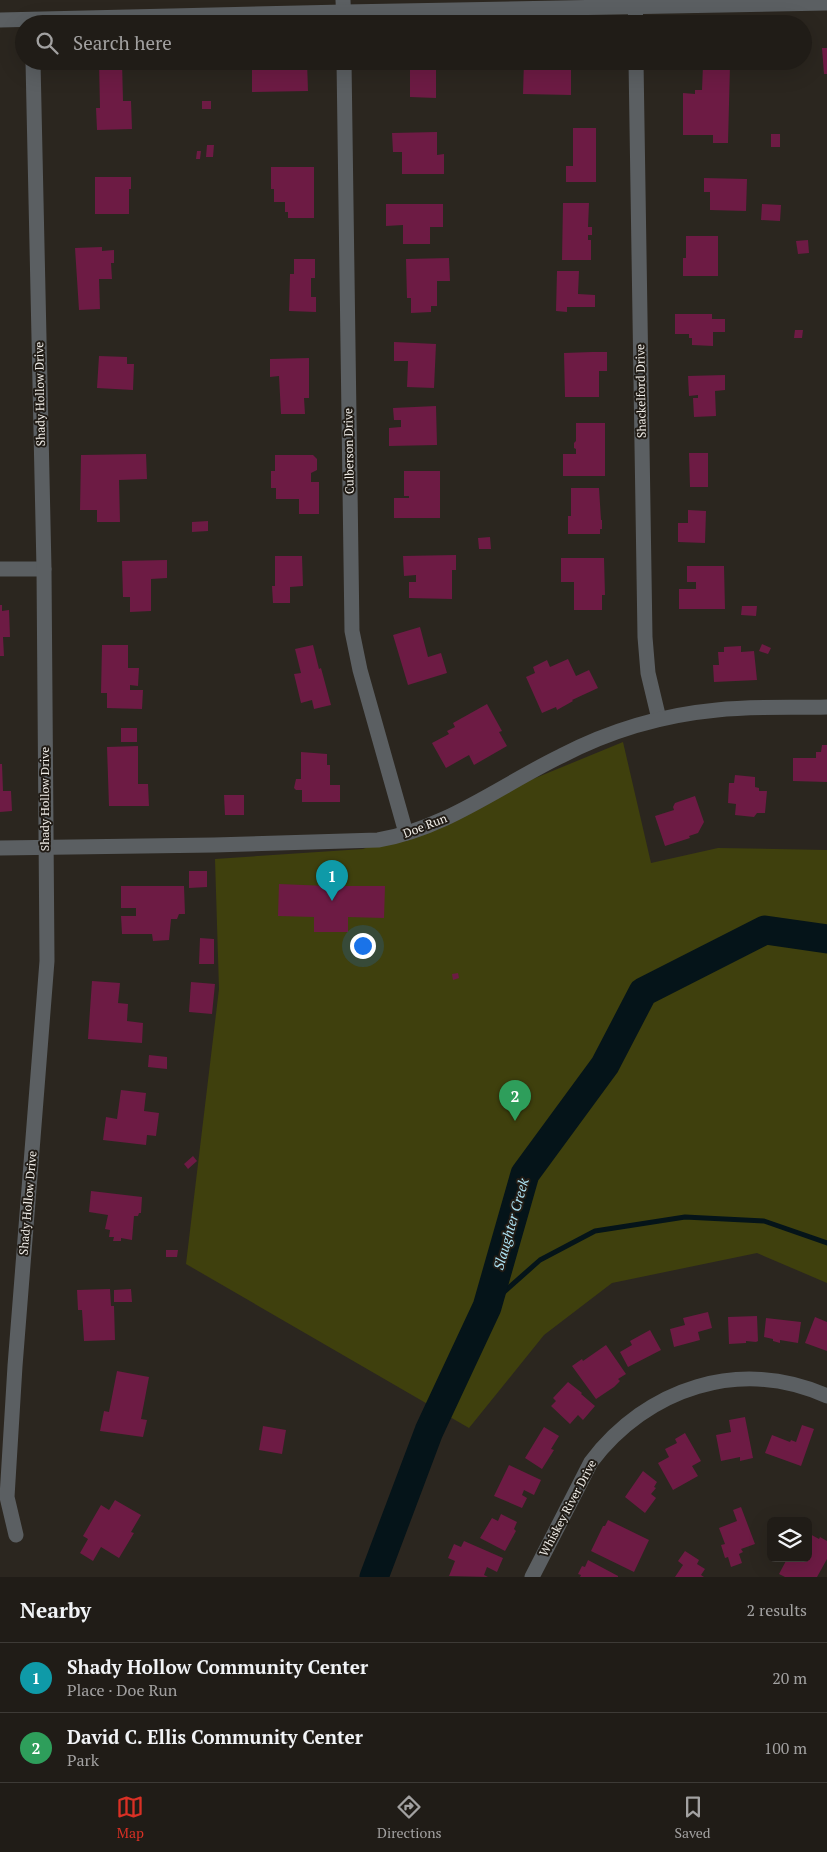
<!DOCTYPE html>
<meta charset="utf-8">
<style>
body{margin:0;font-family:"PT Serif",serif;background:#282520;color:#f1f3f6}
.controls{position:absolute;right:15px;bottom:15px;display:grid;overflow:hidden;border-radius:8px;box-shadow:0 5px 20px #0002}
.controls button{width:45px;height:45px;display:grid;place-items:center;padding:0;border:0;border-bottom:1px solid #3d3a36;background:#201c17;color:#f1f3f6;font:25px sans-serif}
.you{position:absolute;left:362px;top:945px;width:18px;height:18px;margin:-12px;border:4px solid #fff;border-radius:50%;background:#1a73e8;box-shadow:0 0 0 8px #1a73e833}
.badge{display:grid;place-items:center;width:32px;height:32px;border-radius:50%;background:#d93025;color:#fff;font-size:16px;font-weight:700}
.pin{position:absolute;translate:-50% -41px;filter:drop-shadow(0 1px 2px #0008)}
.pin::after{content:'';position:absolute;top:26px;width:18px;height:15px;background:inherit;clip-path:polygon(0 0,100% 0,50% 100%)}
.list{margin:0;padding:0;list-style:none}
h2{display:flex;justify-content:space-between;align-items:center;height:65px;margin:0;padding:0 20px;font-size:21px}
h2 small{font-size:16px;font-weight:400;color:#a2a1a1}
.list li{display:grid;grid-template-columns:32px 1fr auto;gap:15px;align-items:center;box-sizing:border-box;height:70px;padding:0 20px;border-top:1px solid #3d3a36}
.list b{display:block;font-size:19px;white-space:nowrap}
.list p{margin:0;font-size:16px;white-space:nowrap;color:#a2a1a1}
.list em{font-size:16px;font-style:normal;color:#a2a1a1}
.icon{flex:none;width:28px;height:28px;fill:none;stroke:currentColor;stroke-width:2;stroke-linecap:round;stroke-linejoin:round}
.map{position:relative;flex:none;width:827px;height:1577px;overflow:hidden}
.search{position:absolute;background:#201c17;box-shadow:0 5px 20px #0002;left:15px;right:15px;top:15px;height:55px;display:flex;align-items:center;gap:12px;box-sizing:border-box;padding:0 18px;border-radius:28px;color:#a2a1a1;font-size:19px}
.sheet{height:205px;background:#201c17}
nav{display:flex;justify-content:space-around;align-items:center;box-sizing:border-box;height:70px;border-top:1px solid #3d3a36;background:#201c17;font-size:14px;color:#a2a1a1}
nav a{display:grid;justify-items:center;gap:2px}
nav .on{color:#d93025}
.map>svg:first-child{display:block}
.green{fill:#3f400d}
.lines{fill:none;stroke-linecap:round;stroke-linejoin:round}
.stream{stroke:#051419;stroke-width:5}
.river{stroke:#051419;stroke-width:29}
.building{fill:#6d1b44}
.minor{stroke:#5b5f62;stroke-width:15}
.labels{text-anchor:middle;stroke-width:4;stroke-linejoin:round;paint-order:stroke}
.street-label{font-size:12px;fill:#f1eee9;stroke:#211c16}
.water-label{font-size:14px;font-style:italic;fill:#aee4f6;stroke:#211c16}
</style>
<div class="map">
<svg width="827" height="1577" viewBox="0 0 827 1577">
<rect width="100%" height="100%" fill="#2b261f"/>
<path class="green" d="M623 742 651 863 718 848 827 850V1283L757 1253 612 1283 544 1335 469 1428 186 1264 219 989 215 859 363 849Z"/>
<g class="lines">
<path class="stream" d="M487 1307 540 1260 595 1231 685 1217 764 1221 827 1243"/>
<path class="river" d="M374 1577 429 1431 487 1307 525 1174 605 1065 643 992 765 930 827 939"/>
</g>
<g class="building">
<path d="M822 48H827V74H824Z"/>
<path d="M122 61 123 101H131L132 129 97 130 96 108H100L99 62Z"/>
<path d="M252 61H307L308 91 252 92Z"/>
<path d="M390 61H436V98L410 97V69H390Z"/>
<path d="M524 61H543V67H550V63L571 64V95L523 94Z"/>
<path d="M703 65H730L728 143H713V135H683V93L695 94V90H702Z"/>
<rect x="202" y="101" width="9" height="8"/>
<path d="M573 128H596V182H566V166H573Z"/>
<path d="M437 132V155L444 154V174H402V152H393L392 133Z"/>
<rect x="771" y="134" width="9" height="13"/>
<path d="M207 145H214L213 157H206Z"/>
<path d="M197 151H201L200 159H196Z"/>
<path d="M271 167H314V218H288V212H285V202H274V189H271Z"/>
<path d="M95 177H131V189H129V214H95Z"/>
<path d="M704 178 747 179 746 211 710 210V192H704Z"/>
<path d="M563 203H589L588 227H592V235H588V240H591V260H562Z"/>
<path d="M386 204H443V227H430V244H403V225L386 226Z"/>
<path d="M762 204 781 205 780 221 761 220Z"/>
<path d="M686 236H718V276H683V258H686Z"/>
<path d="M808 240 809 253 798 254 796 241Z"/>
<path d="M102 247V251L114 250V263H111L112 279H99L100 309 79 310 75 248Z"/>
<path d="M449 258 450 281H437V306H431V312L411 313V298H407L406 259Z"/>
<path d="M294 259H315V278H311V297H316V312L289 311 290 274H294Z"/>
<path d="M557 271H579L578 294 595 295V307H567V312L556 311Z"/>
<path d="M675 314H712V319H725V332H713V346L692 345V338H689V334H675Z"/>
<path d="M795 330H803L802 338H794Z"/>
<path d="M394 342 436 344 434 388 407 387 408 361H394Z"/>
<path d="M592 352H607V371H599V397H565L564 353Z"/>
<path d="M99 356 127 357V364H134L133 390 97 388Z"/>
<path d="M309 358V398H304L305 414H281L279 376 270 377V359Z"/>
<path d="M725 375V390L715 391 716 416 694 417 693 398H698V395L689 396 688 376Z"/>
<path d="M436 406 437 445 389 446V428L401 427V420H394L393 408Z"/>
<path d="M576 423H605V476H563V454H576V449L574 448V443L576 441Z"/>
<path d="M689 453H708V487H690Z"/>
<path d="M146 454 147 479 119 480 120 522H97V510H80L81 455Z"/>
<path d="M275 455H313L317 459V470L311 473V482H319V514H299V499H276V488H271V471H275Z"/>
<path d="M404 471H440V518H394V498H409V496H404Z"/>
<path d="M571 488H599L601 520H602V529H600V534H568V516H571Z"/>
<path d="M688 510 706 511 705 543 678 542V523H688Z"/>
<path d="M208 521V531L192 532V522Z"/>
<path d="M490 537 491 549H479L478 538Z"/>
<path d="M456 555V570H452V599L409 598V582H416V575L404 576 403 556Z"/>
<path d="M275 556H302L303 586 290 587V603H273L272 586H275Z"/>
<path d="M561 558H604L605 595H602V610H574V582H561Z"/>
<path d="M167 560V578L151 579V611L130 612V597H123L122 561Z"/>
<path d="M687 566H724L725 609H679V589H696V582H687Z"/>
<path d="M0 605H2V611L9 610 10 637H3L4 656H0Z"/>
<path d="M742 606H757L756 616 741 615Z"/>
<path d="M420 627 428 657 441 653 447 673 408 685 393 635Z"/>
<path d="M762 644 771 648 768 654 759 651Z"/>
<path d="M102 645H128V668H139L138 686 130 685V690H143L142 709 107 708V693H101Z"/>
<path d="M313 645 319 669 321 668 331 705 314 709 312 700 301 703 294 674 301 673 295 649Z"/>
<path d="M741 646V652L754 651 757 680 714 682 713 665H719L718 652H724V647Z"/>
<path d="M568 659 576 676 589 670 598 688 572 700 573 701 557 710 556 707 542 713 526 677 535 673 533 667 547 660 550 667Z"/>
<path d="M487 704 502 731 499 732 507 746 474 765 469 755 446 768 432 743 449 734 447 731 455 727 453 723Z"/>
<rect x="121" y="728" width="16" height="14"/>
<path d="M822 745H827V782L793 781V758H816V752H821Z"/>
<path d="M138 746V784H148L149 806H109L107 747Z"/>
<path d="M301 752 327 754V765H330V785H340V802H302V790H296L294 788 296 779H301Z"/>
<path d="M0 764H2L3 791H11L12 811 0 812Z"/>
<path d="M735 775 755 777V787L759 788V791H767L765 813H757L754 817 735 815 736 804 728 803 729 783H734Z"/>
<path d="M224 795H244V815H225Z"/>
<path d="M695 796 704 822 698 833 689 836 690 838 665 846 655 816 674 810 673 807 675 803Z"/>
<path d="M189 871H207V887L189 888Z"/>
<path d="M328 883H341V886H385L384 918 348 917V932H314V917L278 916 279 884 328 886Z"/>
<path d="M121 886H184L185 914H179L177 919H171L169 940 153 941 152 934H122L121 916H136V908H121Z"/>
<path d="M200 938 214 939V964H199Z"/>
<path d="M458 973 459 978 453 980 452 974Z"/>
<path d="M92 981 120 983 118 1003 128 1004 127 1021 143 1023 142 1043 88 1039Z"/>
<path d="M191 982 215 984 212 1014 189 1012Z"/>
<path d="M149 1055 167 1057V1069L148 1067Z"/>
<path d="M121 1090 146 1093 144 1111 159 1113 156 1136 147 1135 146 1145 103 1140 106 1117 117 1119Z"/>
<path d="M193 1156 197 1161 188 1169 184 1164Z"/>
<path d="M91 1191 142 1197 141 1213H139L138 1216H134L132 1240 121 1238V1241H113L114 1237H109L110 1230 105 1229 108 1215 89 1212Z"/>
<path d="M166 1250H178L177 1257H166Z"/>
<path d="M110 1289 111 1306H114L115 1340 84 1341 82 1310H78L77 1290Z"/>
<path d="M131 1289 132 1302H114V1290Z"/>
<path d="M708 1312 712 1328 698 1332 700 1340 674 1347 670 1329 685 1325 683 1318Z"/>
<path d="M757 1316 758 1341 756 1342 746 1341V1343L729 1344 728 1317Z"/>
<path d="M815 1317 827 1322V1351L805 1343Z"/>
<path d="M766 1318 801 1322 798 1343 780 1340V1343L773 1341V1339L764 1337Z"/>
<path d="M650 1330 661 1350 628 1367 620 1352 632 1345 630 1341Z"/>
<path d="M606 1345 626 1374 618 1379 620 1381 614 1387 596 1399 572 1366 582 1359 583 1361Z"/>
<path d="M117 1371 149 1377 141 1419 147 1420 143 1437 100 1431 104 1411 109 1412Z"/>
<path d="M568 1382 582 1393 581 1394 595 1406 583 1420 578 1415 570 1424 551 1406 556 1401 553 1398Z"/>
<path d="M745 1417 753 1458 740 1461V1457L721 1461 716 1435 731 1432 729 1420Z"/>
<path d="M802 1425 814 1429 801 1466 765 1453 772 1435 790 1442 791 1440 796 1442Z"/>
<path d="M263 1426 286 1430 282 1454 259 1450Z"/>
<path d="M544 1427 559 1436 551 1449 554 1450 542 1469 525 1458Z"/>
<path d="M685 1433 701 1461 692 1466 698 1476 673 1490 658 1463 669 1457 665 1449 677 1443 675 1439Z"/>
<path d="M509 1465 541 1480 534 1495 524 1490 522 1495 527 1498 522 1508 494 1496Z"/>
<path d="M643 1471 657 1482 654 1487 656 1488 651 1494 656 1498 645 1513 625 1497Z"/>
<path d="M115 1500 141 1515 131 1532 134 1533 119 1558 101 1547 93 1561 80 1553 88 1539 83 1536 101 1505 109 1510Z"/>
<path d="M741 1507 755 1544 741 1549 743 1552 739 1554 742 1563 731 1567 728 1557 725 1558 721 1545 725 1544 719 1528 737 1521 733 1510Z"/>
<path d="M501 1514 517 1522 514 1529 516 1531 505 1551 480 1538 492 1518 498 1521Z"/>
<path d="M608 1520 649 1540 634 1572 591 1551 603 1526H605Z"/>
<path d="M808 1533 819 1539 820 1537 827 1541V1559L817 1577H785L779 1574 787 1559 792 1561 794 1558H808Z"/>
<path d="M464 1541 503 1558 497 1572 487 1567 484 1575 488 1577 449 1576 455 1561 448 1558 454 1544 461 1547Z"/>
<path d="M685 1551 699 1560 697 1564 705 1569 701 1575 704 1577H675L683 1565 678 1561Z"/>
<path d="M588 1560 618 1576V1577H580L581 1575 578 1574 582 1566 585 1567Z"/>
</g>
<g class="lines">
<g class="minor">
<path d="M343 0 344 24"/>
<path d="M635 6 636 24"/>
<path d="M0 20 344 12 827 3"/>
<path d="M344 61 352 631 360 670 406 833"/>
<path d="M636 61 645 637 648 673 659 719"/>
<path d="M0 569H44"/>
<path d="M0 848 214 845 378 840C445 829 501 785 561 756 609 731 663 715 717 710 753 706 791 708 827 707"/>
<path d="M16 1535 7 1497 15 1366 47 961 44 569 33 61"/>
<path d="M532 1577 591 1462C647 1388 740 1357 827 1396"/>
</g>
</g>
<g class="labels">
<g class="street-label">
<text transform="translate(641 391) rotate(-91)" y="4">Shackelford Drive</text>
<text transform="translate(40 394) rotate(-91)" y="4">Shady Hollow Drive</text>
<text transform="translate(349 451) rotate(-91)" y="4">Culberson Drive</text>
<text transform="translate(45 799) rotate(-90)" y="4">Shady Hollow Drive</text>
<text transform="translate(425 826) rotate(-21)" y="4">Doe Run</text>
<text transform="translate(28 1203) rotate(-85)" y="4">Shady Hollow Drive</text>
<text transform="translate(568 1508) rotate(-62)" y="4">Whiskey River Drive</text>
</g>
<g class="water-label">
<text transform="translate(511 1224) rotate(-74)" y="5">Slaughter Creek</text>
</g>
</g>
</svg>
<div class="controls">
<button><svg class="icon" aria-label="layers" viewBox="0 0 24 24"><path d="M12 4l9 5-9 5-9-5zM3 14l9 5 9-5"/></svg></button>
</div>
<div class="you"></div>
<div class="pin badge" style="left:332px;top:901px;background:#0f9aa8">1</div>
<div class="pin badge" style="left:515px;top:1121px;background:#2e9e5b">2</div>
<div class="search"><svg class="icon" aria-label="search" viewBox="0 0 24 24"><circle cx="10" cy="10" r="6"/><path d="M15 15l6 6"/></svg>Search here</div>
</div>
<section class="sheet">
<h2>Nearby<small>2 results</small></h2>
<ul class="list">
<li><span class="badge" style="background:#0f9aa8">1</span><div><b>Shady Hollow Community Center</b><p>Place · Doe Run</p></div><em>20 m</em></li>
<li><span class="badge" style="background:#2e9e5b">2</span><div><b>David C. Ellis Community Center</b><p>Park</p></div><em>100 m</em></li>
</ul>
</section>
<nav>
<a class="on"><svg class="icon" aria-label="map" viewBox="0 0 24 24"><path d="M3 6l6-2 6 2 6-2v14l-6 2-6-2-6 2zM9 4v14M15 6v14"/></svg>Map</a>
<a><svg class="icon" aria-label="directions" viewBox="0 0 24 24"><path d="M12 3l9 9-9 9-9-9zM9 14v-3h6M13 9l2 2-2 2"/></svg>Directions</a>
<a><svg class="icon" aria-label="saved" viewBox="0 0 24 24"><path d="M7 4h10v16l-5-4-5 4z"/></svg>Saved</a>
</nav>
